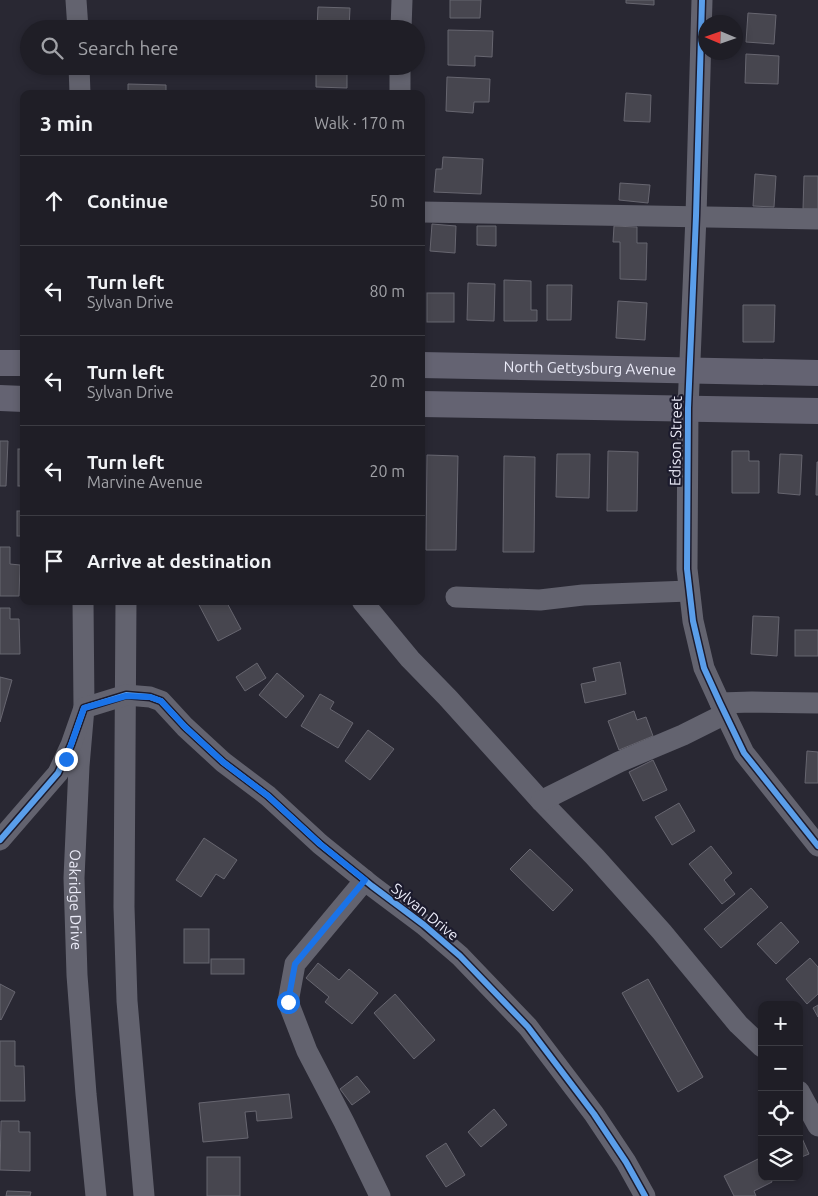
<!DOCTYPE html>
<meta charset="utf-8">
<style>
body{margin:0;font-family:Ubuntu,sans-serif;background:#2c2b32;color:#f1f3f6}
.controls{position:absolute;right:15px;bottom:15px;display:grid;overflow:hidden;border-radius:10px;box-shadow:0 2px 8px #0003}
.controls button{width:45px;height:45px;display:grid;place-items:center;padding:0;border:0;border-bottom:1px solid #3c3c43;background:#1f1e26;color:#f1f3f6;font:25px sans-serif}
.compass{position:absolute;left:698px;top:15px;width:45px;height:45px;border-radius:50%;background:#1f1e26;box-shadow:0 2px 8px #0003;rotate:272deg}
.stop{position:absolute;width:15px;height:15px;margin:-11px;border:4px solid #1a73e8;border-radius:50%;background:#fff}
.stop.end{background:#1a73e8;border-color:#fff;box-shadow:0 1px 5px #0008}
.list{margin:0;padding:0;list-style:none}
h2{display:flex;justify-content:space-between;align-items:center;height:65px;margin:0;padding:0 20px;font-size:21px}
h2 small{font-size:16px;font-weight:400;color:#a1a2a7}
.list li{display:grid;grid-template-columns:32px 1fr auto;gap:15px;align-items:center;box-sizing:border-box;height:90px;padding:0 20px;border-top:1px solid #3c3c43}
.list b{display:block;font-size:19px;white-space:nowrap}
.list p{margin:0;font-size:16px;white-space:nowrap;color:#a1a2a7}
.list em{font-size:16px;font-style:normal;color:#a1a2a7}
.icon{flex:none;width:28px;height:28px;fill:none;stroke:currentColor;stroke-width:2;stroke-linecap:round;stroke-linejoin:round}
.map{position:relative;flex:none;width:818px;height:1196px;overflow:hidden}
.search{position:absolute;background:#1f1e26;box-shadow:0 2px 8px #0003;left:20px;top:20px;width:405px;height:55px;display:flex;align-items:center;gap:12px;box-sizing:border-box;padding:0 18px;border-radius:28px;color:#a1a2a7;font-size:19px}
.panel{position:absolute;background:#1f1e26;box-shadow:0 2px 8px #0003;left:20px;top:90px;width:405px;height:515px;border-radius:10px}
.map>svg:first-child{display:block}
.building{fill:#47464f;stroke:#676670}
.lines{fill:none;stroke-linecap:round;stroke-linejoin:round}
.minor{stroke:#63636f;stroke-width:21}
.major{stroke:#646372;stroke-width:26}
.cycleway-casing{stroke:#1c1b2d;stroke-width:9}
.cycleway{stroke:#5a9eea;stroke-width:6}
.route{stroke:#1a73e8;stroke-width:6}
.labels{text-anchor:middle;stroke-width:4.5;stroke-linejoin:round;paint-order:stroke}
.street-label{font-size:15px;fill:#ececf9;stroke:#1c1b2d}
</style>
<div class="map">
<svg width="818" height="1196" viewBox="0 0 818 1196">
<rect width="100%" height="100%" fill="#292833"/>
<g class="building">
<path d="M450 0H481L480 18H450Z"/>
<path d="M626 0H654V5L626 3Z"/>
<path d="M318 7 350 8 349 29H317Z"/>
<path d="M748 13 776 15 774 44 746 42Z"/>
<path d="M448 30 493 31 492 57 475 56V66L448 65Z"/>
<path d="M746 54 779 56 778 84 745 83Z"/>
<path d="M316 66H347V88L316 87Z"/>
<path d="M447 77 490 79 489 102H474L473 113 446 111Z"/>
<path d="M128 84 166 85V94H128Z"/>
<path d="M626 93 651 95 650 122 624 121Z"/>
<path d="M443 157 483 159 481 194 434 192 436 169H442Z"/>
<path d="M755 174 776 176 774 207 753 206Z"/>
<path d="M804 176H818V209H803Z"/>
<path d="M620 183 650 185 648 203 619 200Z"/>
<path d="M432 224 456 226 455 253 430 251Z"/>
<path d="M477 226H496V246L477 245Z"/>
<path d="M614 226 637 227V243H647L646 280 620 279V242H613Z"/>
<path d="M504 280 531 281V310H537V321H504Z"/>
<path d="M468 283 495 284 494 321 467 320Z"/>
<path d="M547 285H572L571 320H547Z"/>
<rect x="427" y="293" width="27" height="29"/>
<path d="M618 301 647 303 645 340 616 338Z"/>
<path d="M743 305H775L774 342H743Z"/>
<path d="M0 441H8L6 486H0Z"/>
<rect x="18" y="449" width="6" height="37"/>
<path d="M608 451 638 452 637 511H607Z"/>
<path d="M732 451H749V461H759V493H732Z"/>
<path d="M557 454H590L589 498 556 497Z"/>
<path d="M780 454 802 455 800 495 778 493Z"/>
<path d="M427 455 458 456 456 550H426Z"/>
<path d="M504 456 535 457 534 552H503Z"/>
<path d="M817 462H818V495H816Z"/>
<rect x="17" y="511" width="7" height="25"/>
<path d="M0 547H10V564L20 565 19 596H0Z"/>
<path d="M197 601H226L241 629 218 641Z"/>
<path d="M0 608H10V619H19L20 654H0Z"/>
<path d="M753 616 779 617 777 656 751 654Z"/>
<rect x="795" y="630" width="23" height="26"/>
<path d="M620 662 626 694 585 703 581 684 596 681 593 668Z"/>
<path d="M257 663 266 678 245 691 236 677Z"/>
<path d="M277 673 304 696 286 718 259 695Z"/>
<path d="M0 677 12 680 0 722Z"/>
<path d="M320 694 334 702 330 709 353 723 338 748 301 726Z"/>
<path d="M634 711 637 720 646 717 653 736 619 750 608 721Z"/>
<path d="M368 730 394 749 370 780 345 761Z"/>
<path d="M807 751 818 752V783H805Z"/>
<path d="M653 760 667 790 643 801 629 772Z"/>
<path d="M679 803 695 831 672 845 655 817Z"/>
<path d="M204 838 237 860 224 879 216 874 201 897 176 880Z"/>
<path d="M711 846 732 873 724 880 735 894 722 904 689 864Z"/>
<path d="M530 849 573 890 553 911 510 869Z"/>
<path d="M751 888 768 907 721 948 704 929Z"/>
<path d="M781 922 799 942 776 964 757 944Z"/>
<rect x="184" y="929" width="25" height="34"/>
<path d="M810 958 818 967V994L807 1004 786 979Z"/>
<rect x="211" y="959" width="33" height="15"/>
<path d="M318 963 339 980 349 969 378 993 352 1024 325 1002 329 997 306 978Z"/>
<path d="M648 979 703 1077 678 1092 622 993Z"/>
<path d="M0 984 15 992 1 1020 0 1019Z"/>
<path d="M395 994 435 1040 414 1059 374 1013Z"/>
<path d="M818 1005V1017L813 1008Z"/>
<path d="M0 1041H15V1066H24L25 1101H0Z"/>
<path d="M357 1076 370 1092 352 1105 340 1089Z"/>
<path d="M289 1094 292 1118 257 1121 256 1111 245 1112 248 1138 203 1142 199 1103Z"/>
<path d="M494 1109 507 1125 481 1147 468 1132Z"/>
<path d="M1 1121H19V1132H30V1171L0 1170Z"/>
<path d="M801 1136 809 1154 799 1158V1137Z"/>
<path d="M446 1143 465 1175 446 1187 426 1156Z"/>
<rect x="207" y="1157" width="33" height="39"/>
<path d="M760 1158 762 1162V1177H770L772 1182 754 1191 756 1196H734L724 1176Z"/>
<path d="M7 1191 31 1192 30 1196H6Z"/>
</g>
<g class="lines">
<g class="minor">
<path d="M76 0 78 29"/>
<path d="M702 0 696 216 688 408 687 569 693 621 704 668 720 703 744 753 818 846"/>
<path d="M401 29 402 0"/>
<path d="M79 66 80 94"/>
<path d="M400 94V66"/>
<path d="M421 212 818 219"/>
<path d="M456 597 540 600 583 595 689 591"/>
<path id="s1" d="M83 601 84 708 79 766 74 878 77 975 86 1094 96 1196"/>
<path d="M126 601 124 907 127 1001 144 1196"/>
<path d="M362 601 410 659 448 698 541 801 595 857 662 932 738 1024 762 1047"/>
<path d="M720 703 752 702 818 703"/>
<path d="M541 801 619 762 683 735 725 714"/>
<path d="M0 840 58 773 71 745 84 708 126 695 150 697 161 701 185 727 223 762 268 796 320 844 372 886 424 925 460 956 528 1027 594 1114 626 1162 645 1196"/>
<path d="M365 880 295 964 288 1002 307 1051 344 1122 380 1196"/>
<path d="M799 1091 818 1126"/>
</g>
<g class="major">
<path d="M0 363H24"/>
<path id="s2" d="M421 365 818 373"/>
<path d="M0 398 24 399"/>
<path d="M421 404 818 411"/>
</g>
<defs>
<g id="cycleway">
<path d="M702 0 696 216 688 408 687 569 693 621 704 668 720 703 744 753 818 846"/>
<path d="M0 840 58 773 71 745 84 708 126 695 150 697 161 701 185 727 223 762 268 796 320 844 372 886 424 925 460 956 528 1027 594 1114 626 1162 645 1196"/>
</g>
</defs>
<use href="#cycleway" class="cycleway-casing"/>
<use href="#cycleway" class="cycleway"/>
</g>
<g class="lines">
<path class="route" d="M66 759 84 708 126 696 150 697 161 701 185 727 223 762 268 796 320 844 365 880 295 964 288 1002"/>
</g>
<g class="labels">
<g class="street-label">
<text dy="5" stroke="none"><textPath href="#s2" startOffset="169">North Gettysburg Avenue</textPath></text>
<text transform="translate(676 441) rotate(-89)" y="5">Edison Street</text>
<text dy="5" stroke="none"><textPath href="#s1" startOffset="299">Oakridge Drive</textPath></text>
<text transform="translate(425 912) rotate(39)" y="5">Sylvan Drive</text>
</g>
</g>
</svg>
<div class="controls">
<button>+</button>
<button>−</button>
<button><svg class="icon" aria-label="locate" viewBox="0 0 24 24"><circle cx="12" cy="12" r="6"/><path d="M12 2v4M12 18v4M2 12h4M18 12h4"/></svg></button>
<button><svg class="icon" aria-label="layers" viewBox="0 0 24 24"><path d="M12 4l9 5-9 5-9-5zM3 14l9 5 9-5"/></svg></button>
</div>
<svg class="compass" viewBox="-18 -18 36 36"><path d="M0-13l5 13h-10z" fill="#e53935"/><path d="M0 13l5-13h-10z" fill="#a1a2a7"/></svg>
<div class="stop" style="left:288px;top:1002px"></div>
<div class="stop end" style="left:66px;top:759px"></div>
<div class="search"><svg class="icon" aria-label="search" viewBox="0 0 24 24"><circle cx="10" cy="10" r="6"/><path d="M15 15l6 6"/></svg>Search here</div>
<section class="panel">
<h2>3 min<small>Walk · 170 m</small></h2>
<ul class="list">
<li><svg class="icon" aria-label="ahead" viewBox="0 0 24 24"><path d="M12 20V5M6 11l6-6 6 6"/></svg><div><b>Continue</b></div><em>50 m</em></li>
<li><svg class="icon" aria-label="left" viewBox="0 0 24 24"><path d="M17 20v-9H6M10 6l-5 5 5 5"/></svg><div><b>Turn left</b><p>Sylvan Drive</p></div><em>80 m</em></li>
<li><svg class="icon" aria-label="left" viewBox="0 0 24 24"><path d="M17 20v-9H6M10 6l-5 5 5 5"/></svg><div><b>Turn left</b><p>Sylvan Drive</p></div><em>20 m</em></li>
<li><svg class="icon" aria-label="left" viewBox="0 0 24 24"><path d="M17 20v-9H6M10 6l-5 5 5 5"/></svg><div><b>Turn left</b><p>Marvine Avenue</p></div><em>20 m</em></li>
<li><svg class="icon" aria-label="arrive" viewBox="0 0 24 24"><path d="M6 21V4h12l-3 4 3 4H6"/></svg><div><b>Arrive at destination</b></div></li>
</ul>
</section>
</div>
